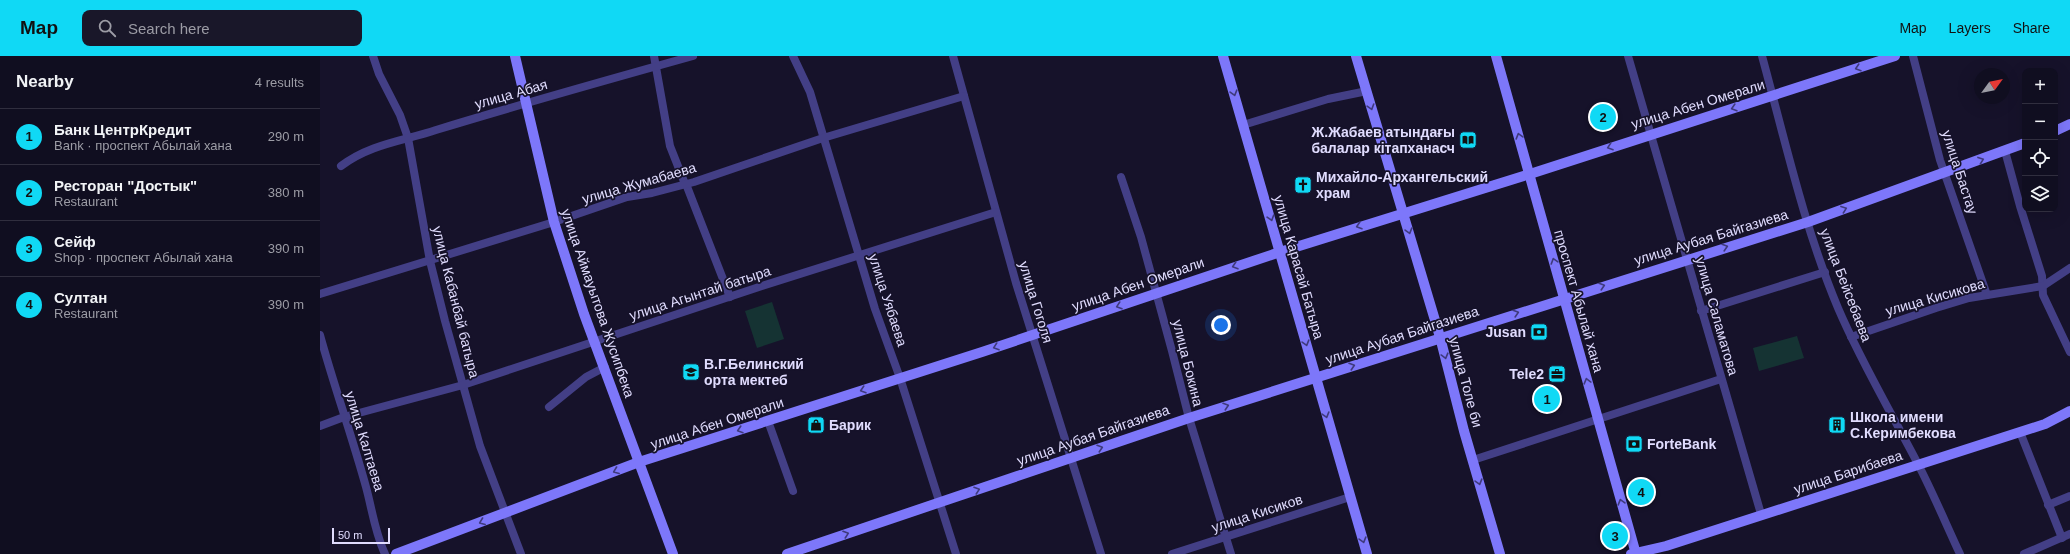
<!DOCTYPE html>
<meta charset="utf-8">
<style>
body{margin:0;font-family:Helvetica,sans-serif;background:#191729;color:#f1f3f6}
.controls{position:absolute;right:12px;top:12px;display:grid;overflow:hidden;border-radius:8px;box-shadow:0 4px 16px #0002}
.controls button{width:36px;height:36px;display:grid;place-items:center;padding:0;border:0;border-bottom:1px solid #302e3e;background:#100e20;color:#f1f3f6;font:20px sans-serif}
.compass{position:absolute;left:1654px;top:12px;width:36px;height:36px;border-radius:50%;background:#100e20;box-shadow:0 4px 16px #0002;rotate:57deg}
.scale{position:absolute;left:12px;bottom:10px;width:58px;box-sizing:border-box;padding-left:4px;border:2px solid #e0dcfe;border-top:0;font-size:11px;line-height:14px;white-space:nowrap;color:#e0dcfe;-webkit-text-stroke:3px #16122a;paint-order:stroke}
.you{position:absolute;left:901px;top:269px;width:14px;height:14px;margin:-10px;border:3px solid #fff;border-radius:50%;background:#1a73e8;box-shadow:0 0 0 6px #1a73e833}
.badge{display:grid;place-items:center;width:26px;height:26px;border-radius:50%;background:#10d9f5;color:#111;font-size:13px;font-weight:700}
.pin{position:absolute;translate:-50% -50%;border:2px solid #fff;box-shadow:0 1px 4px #0006}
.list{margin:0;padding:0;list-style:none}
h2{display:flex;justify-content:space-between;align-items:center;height:52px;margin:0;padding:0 16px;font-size:17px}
h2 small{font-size:13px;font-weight:400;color:#9c9ca5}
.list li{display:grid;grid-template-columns:26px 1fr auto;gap:12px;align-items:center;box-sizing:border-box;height:56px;padding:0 16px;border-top:1px solid #302e3e}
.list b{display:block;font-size:15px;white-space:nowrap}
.list p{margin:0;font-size:13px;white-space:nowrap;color:#9c9ca5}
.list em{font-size:13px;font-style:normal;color:#9c9ca5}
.icon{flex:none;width:22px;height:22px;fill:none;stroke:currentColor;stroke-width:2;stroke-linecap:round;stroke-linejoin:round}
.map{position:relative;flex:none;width:1750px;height:498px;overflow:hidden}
header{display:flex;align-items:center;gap:24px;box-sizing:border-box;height:56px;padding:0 20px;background:#10d9f5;color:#111}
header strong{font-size:19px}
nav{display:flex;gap:22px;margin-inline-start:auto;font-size:14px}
.search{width:280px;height:36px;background:#191729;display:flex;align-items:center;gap:10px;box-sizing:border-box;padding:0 14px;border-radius:8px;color:#9c9ca5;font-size:15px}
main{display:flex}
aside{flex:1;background:#100e20}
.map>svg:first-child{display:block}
.green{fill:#153333}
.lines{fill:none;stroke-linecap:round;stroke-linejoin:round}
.street{stroke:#433f86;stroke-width:8}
.secondary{stroke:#7d77fa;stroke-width:10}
.oneway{stroke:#3f3a7d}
.labels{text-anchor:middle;stroke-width:3.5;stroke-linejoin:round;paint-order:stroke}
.street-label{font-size:14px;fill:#e0dcfe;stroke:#16122a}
.poi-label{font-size:14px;font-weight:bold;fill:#e0dcfe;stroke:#16122a;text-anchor:start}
</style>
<header>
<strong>Map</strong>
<div class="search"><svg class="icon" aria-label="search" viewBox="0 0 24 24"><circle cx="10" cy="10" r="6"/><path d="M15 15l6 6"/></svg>Search here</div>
<nav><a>Map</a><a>Layers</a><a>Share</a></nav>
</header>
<main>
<aside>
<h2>Nearby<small>4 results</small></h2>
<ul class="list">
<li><span class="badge">1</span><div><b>Банк ЦентрКредит</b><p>Bank · проспект Абылай хана</p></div><em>290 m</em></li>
<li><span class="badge">2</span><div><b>Ресторан &quot;Достык&quot;</b><p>Restaurant</p></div><em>380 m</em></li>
<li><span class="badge">3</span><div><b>Сейф</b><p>Shop · проспект Абылай хана</p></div><em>390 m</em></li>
<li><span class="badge">4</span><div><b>Султан</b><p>Restaurant</p></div><em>390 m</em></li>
</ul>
</aside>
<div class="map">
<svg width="1750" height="498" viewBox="0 0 1750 498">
<rect width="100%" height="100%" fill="#16122a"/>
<g class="green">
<path d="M452 246 464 283 437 292 425 255Z"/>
<path d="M1477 280 1484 302 1439 315 1433 292Z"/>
</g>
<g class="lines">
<g class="street">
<path d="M53 0 59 18 80 59 88 82 110 205 125 265 160 390 201 498"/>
<path d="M334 0 350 90 365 128"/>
<path d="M473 0 490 36 555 253 580 322 636 498"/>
<path d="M633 0 696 227 781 498"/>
<path d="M1308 0 1441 458"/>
<path d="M1442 0C1465 84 1484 171 1518 252 1541 306 1571 356 1598 408 1613 437 1626 468 1640 498"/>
<path d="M1593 0 1620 104 1667 239"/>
<path d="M923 69 1008 43 1047 35"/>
<path d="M1685 95 1700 150 1722 220 1723 239 1750 296"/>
<path d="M21 110C50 88 83 85 116 74 201 48 287 24 373 0"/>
<path d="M801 121 821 181 852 295 869 362 911 498"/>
<path d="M366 128 410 241"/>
<path d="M0 238 234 166 307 141 332 137 374 126 503 82 644 40"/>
<path d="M1381 255 1505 216"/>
<path d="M0 279C14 330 32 380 46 431 52 453 55 477 65 498"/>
<path d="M1531 281 1616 252 1649 242 1723 230 1750 212"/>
<path d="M229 351 266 321 285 311"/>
<path d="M448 365 473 435"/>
<path d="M0 370 24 361 143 329 442 230 676 156"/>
<path d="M1700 376 1742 482"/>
<path d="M1153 404 1401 323"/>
<path d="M1728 449 1750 440"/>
<path d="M852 498 1030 441"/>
<path d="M1704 498 1750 478"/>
</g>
<g class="secondary">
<path d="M195 0 234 166 264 258 353 498"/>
<path d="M903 0 1047 498"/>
<path d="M1036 0 1120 281 1144 375 1180 498"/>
<path d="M1176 0 1316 498"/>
<path d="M1735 75 1750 68"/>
<path d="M76 498 319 406 662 296 960 196 1210 118 1575 0"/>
<path d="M467 498 869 362 1488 166 1705 87"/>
<path d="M1311 498 1346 490 1725 368 1750 355"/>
</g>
</g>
<defs><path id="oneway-chevron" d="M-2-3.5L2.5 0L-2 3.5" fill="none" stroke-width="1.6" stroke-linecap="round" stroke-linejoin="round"/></defs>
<g class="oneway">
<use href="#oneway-chevron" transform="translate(1538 12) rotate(162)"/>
<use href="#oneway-chevron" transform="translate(914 37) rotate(74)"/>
<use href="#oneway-chevron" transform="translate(1051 51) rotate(73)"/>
<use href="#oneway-chevron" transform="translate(1414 52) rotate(163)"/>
<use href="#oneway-chevron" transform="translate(1199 80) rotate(-106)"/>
<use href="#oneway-chevron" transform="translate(1290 91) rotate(161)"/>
<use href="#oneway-chevron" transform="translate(1661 104) rotate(-20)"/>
<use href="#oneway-chevron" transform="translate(1524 153) rotate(-20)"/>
<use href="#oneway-chevron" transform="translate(951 162) rotate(73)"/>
<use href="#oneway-chevron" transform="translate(1039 170) rotate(162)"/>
<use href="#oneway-chevron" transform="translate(1089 175) rotate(74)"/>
<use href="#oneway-chevron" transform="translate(1405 191) rotate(-17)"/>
<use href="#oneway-chevron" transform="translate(1234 205) rotate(-107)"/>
<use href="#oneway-chevron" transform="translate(915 210) rotate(162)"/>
<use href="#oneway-chevron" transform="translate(1282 230) rotate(-18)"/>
<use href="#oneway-chevron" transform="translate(799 250) rotate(161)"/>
<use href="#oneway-chevron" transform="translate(1196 257) rotate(-17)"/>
<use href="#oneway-chevron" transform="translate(986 287) rotate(74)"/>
<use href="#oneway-chevron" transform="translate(676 291) rotate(161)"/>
<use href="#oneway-chevron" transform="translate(1125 300) rotate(75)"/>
<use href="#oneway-chevron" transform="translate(1032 310) rotate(-18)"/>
<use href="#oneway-chevron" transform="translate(1267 325) rotate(-105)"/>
<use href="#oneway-chevron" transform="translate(543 334) rotate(162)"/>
<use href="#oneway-chevron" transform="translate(906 350) rotate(-18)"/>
<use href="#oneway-chevron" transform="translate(1006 359) rotate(74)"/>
<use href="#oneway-chevron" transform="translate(420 374) rotate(162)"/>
<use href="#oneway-chevron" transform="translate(780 392) rotate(-18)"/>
<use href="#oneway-chevron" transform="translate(296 415) rotate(159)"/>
<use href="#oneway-chevron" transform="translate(1159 426) rotate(74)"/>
<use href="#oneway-chevron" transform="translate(657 434) rotate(-19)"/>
<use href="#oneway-chevron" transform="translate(1301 446) rotate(-106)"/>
<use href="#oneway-chevron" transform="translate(162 466) rotate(159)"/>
<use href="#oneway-chevron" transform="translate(526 478) rotate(-19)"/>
<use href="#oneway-chevron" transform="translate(1043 484) rotate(74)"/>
</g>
<defs>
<symbol id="library-square" viewBox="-11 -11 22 22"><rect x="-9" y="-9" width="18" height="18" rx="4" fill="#10d9f5" stroke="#16122a"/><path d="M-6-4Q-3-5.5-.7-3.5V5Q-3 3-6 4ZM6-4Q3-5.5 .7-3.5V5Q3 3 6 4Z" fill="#111"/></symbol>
<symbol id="church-square" viewBox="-11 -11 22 22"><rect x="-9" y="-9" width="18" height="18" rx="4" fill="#10d9f5" stroke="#16122a"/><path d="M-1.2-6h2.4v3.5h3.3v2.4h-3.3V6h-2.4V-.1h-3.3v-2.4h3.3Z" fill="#111"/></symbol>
<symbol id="bank-square" viewBox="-11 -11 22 22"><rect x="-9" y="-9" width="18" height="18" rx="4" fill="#10d9f5" stroke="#16122a"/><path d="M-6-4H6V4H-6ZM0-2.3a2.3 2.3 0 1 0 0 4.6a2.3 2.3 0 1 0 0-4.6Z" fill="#111"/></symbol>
<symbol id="school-square" viewBox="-11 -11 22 22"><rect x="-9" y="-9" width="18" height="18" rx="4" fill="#10d9f5" stroke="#16122a"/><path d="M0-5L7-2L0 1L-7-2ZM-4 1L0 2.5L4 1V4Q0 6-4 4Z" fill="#111"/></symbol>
<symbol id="office-square" viewBox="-11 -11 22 22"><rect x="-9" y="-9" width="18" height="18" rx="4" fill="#10d9f5" stroke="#16122a"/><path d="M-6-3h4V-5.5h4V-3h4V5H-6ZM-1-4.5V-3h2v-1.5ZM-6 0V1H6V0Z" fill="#111"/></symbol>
<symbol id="shop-square" viewBox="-11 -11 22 22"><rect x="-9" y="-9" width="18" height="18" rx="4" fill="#10d9f5" stroke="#16122a"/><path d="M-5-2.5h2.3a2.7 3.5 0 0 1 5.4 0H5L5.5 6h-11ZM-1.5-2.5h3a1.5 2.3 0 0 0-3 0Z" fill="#111"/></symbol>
<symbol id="building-square" viewBox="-11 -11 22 22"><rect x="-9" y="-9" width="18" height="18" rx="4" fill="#10d9f5" stroke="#16122a"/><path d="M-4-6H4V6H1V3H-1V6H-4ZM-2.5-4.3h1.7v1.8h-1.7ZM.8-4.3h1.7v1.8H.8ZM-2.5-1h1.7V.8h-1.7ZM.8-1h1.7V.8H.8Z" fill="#111"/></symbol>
</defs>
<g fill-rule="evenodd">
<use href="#library-square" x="1138" y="74" width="20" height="20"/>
<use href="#church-square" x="973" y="119" width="20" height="20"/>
<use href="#bank-square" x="1209" y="266" width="20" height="20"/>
<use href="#school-square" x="361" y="306" width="20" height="20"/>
<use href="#office-square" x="1227" y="308" width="20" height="20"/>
<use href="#shop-square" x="486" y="359" width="20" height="20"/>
<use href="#building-square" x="1507" y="359" width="20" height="20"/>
<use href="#bank-square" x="1304" y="378" width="20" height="20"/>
</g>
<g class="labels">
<g class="street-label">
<text transform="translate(191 38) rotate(-16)" y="5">улица Абая</text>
<text transform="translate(1378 48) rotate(-17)" y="5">улица Абен Омерали</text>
<text transform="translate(1640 116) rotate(72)" y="5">улица Бастау</text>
<text transform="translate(319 127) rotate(-16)" y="5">улица Жумабаева</text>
<text transform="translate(1391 181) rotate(-17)" y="5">улица Аубая Байгазиева</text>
<text transform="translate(979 211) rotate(74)" y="5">улица Карасай Батыра</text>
<text transform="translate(818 228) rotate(-19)" y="5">улица Абен Омерали</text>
<text transform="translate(1526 229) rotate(69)" y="5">улица Бейсебаева</text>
<text transform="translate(380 237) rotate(-18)" y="5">улица Агынтай батыра</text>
<text transform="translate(1615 241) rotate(-16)" y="5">улица Кисикова</text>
<text transform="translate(568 244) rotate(72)" y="5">улица Уябаева</text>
<text transform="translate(1259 245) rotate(74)" y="5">проспект Абылай хана</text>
<text transform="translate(136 246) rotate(76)" y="5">улица Кабанбай батыра</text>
<text transform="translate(716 246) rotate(73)" y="5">улица Гоголя</text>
<text transform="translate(278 247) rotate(71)" y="5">улица Аймауытова Жусипбека</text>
<text transform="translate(1397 260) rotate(74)" y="5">улица Саламатова</text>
<text transform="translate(1082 279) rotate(-18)" y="5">улица Аубая Байгазиева</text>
<text transform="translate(868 307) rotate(76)" y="5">улица Бокина</text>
<text transform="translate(1146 326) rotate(75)" y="5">улица Толе би</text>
<text transform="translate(397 367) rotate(-18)" y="5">улица Абен Омерали</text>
<text transform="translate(773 379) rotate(-19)" y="5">улица Аубая Байгазиева</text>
<text transform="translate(45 385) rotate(73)" y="5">улица Калтаева</text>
<text transform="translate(1528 416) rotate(-18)" y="5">улица Барибаева</text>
<text transform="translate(937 457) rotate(-18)" y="5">улица Кисиков</text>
</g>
<g class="poi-label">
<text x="1135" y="81" text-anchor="end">Ж.Жабаев атындағы<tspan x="1135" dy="16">балалар кітапханасч</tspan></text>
<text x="996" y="126">Михайло-Архангельский<tspan x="996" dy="16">храм</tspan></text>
<text x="1206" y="281" text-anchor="end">Jusan</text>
<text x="384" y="313">В.Г.Белинский<tspan x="384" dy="16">орта мектеб</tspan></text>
<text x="1224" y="323" text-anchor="end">Tele2</text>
<text x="1530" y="366">Школа имени<tspan x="1530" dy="16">С.Керимбекова</tspan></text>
<text x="509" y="374">Барик</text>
<text x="1327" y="393">ForteBank</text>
</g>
</g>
</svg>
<div class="controls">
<button>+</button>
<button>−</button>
<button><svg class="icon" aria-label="locate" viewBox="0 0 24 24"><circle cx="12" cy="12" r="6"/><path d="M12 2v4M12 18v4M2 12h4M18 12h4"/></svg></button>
<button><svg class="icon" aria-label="layers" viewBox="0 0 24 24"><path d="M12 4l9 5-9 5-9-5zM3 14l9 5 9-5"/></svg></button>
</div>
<svg class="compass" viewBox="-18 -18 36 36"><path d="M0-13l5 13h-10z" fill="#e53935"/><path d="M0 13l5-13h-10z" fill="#9c9ca5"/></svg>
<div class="scale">50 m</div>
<div class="you"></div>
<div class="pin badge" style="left:1227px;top:343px">1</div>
<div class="pin badge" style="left:1283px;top:61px">2</div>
<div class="pin badge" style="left:1295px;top:480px">3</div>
<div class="pin badge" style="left:1321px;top:436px">4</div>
</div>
</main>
